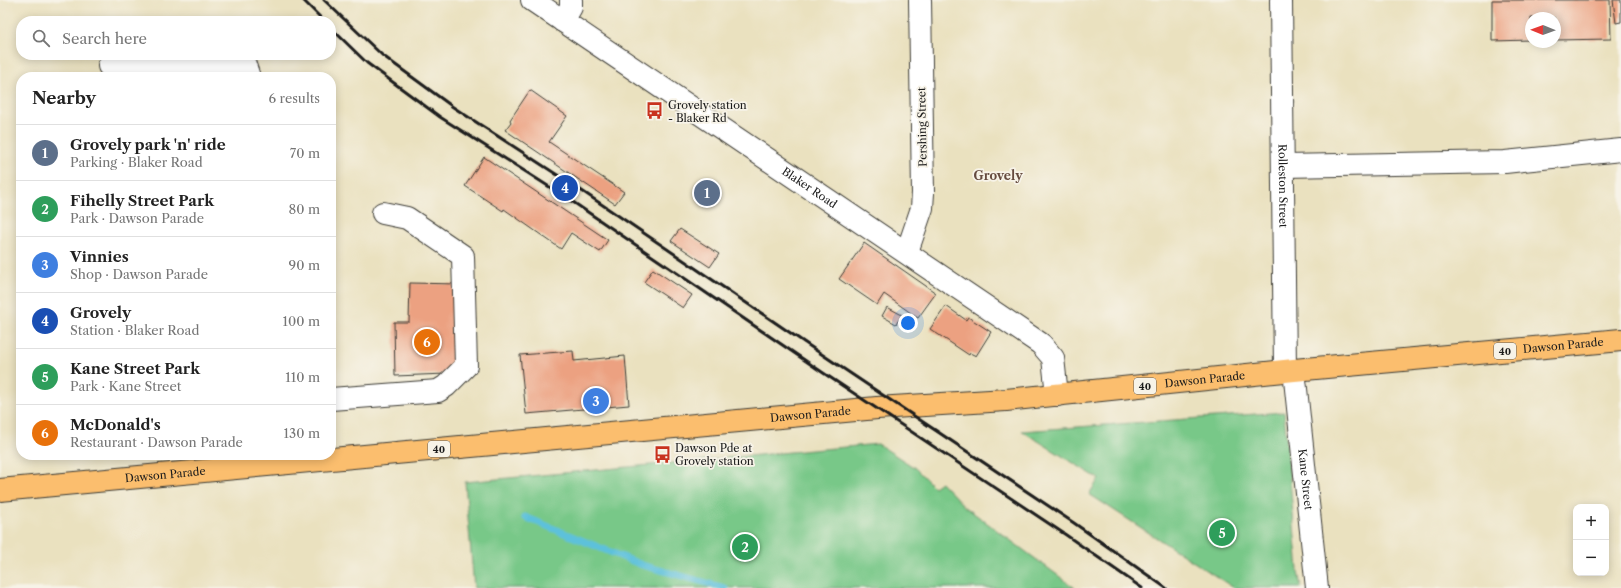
<!DOCTYPE html>
<meta charset="utf-8">
<style>
body{margin:0;font-family:"Libre Caslon Text",serif;background:#f2f2f2;color:#222}
.controls{position:absolute;right:12px;bottom:12px;display:grid;overflow:hidden;border-radius:8px;box-shadow:0 2px 10px #0003}
.controls button{width:36px;height:36px;display:grid;place-items:center;padding:0;border:0;border-bottom:1px solid #e0e0e0;background:#fff;color:#222;font:20px sans-serif}
.compass{position:absolute;left:1525px;top:12px;width:36px;height:36px;border-radius:50%;background:#fff;box-shadow:0 2px 10px #0003;rotate:271deg}
.you{position:absolute;left:908px;top:323px;width:14px;height:14px;margin:-10px;border:3px solid #fff;border-radius:50%;background:#1a73e8;box-shadow:0 0 0 6px #1a73e833}
.badge{display:grid;place-items:center;width:26px;height:26px;border-radius:50%;background:#db2777;color:#fff;font-size:13px;font-weight:700}
.pin{position:absolute;translate:-50% -50%;border:2px solid #fff;box-shadow:0 1px 4px #0006}
.list{margin:0;padding:0;list-style:none}
h2{display:flex;justify-content:space-between;align-items:center;height:52px;margin:0;padding:0 16px;font-size:17px}
h2 small{font-size:13px;font-weight:400;color:#767676}
.list li{display:grid;grid-template-columns:26px 1fr auto;gap:12px;align-items:center;box-sizing:border-box;height:56px;padding:0 16px;border-top:1px solid #e0e0e0}
.list b{display:block;font-size:15px;white-space:nowrap}
.list p{margin:0;font-size:13px;white-space:nowrap;color:#767676}
.list em{font-size:13px;font-style:normal;color:#767676}
.icon{flex:none;width:22px;height:22px;fill:none;stroke:currentColor;stroke-width:2;stroke-linecap:round;stroke-linejoin:round}
.map{position:relative;flex:none;width:1621px;height:588px;overflow:hidden}
.search{position:absolute;background:#fff;box-shadow:0 2px 10px #0003;left:16px;top:16px;width:320px;height:44px;display:flex;align-items:center;gap:10px;box-sizing:border-box;padding:0 14px;border-radius:16px;color:#767676;font-size:15px}
.panel{position:absolute;background:#fff;box-shadow:0 2px 10px #0003;left:16px;top:72px;width:320px;height:388px;border-radius:16px}
.map>svg:first-child{display:block}
.green{fill:#78c888;stroke:#4a7252}
.lines{fill:none;stroke-linecap:round;stroke-linejoin:round}
.stream{stroke:#5dc1db;stroke-width:7}
.building{fill:#eca181}
.minor-casing{stroke:#3b3a34;stroke-width:24}
.major-casing{stroke:#3b3a34;stroke-width:24}
.minor{stroke:#fff;stroke-width:22}
.major{stroke:#fbbe6e;stroke-width:22}
.rail{stroke:#1c1c1c;stroke-width:3}
.labels{text-anchor:middle;stroke-width:3.5;stroke-linejoin:round;paint-order:stroke}
.shield{fill:#f7f3e8;stroke:#5e5c59;stroke-width:1}
.shield-label{font-size:10px;font-weight:bold;fill:#1c1c1c}
.poi-label{font-size:11px;fill:#1c1c1c;stroke:#f7f3e8;text-anchor:start}
.street-label{font-size:11px;fill:#1c1c1c;stroke:#f7f3e8}
.neighbourhood-label{font-size:12px;font-weight:bold;fill:#654b3f;stroke:#f7f3e8}
</style>
<div class="map">
<svg width="1621" height="588" viewBox="0 0 1621 588">
<rect width="100%" height="100%" fill="#f7f3e8"/>
<filter id="ink" filterUnits="userSpaceOnUse"><feTurbulence type="fractalNoise" baseFrequency=".025" numOctaves="2"/><feDisplacementMap in="SourceGraphic" scale="8" xChannelSelector="R" yChannelSelector="G"/><feConvolveMatrix kernelMatrix="1 2 1 2 8 2 1 2 1" color-interpolation-filters="sRGB"/></filter>
<filter id="wash" filterUnits="userSpaceOnUse"><feTurbulence type="fractalNoise" baseFrequency=".012" numOctaves="4" result="noise"/><feDisplacementMap in="SourceGraphic" scale="16" xChannelSelector="R" yChannelSelector="G"/><feGaussianBlur stdDeviation="0.9" result="paint"/><feColorMatrix in="noise" values="0 0 0 0 0 0 0 0 0 0 0 0 0 0 0 0 0 1.4 0 .05"/><feComposite in="paint" operator="in"/></filter>
<g filter="url(#wash)">
<rect width="100%" height="100%" fill="#eae1bf"/>
<g class="green">
<path d="M1284 412 1298 571 1301 588H1234L1089 494 1099 479 1022 431Z"/>
<path d="M878 444 915 468 934 487 941 482 964 506 1075 588H474L465 482Z"/>
</g>
<g class="lines">
<path class="stream" d="M525 517 642 565 725 588"/>
</g>
<g id="blocks">
<g class="building">
<path d="M1492 0H1610L1611 39 1555 40V18H1531V40L1492 41Z"/>
<path d="M1613 0H1621V22L1616 23Z"/>
<path d="M530 90 567 116 549 142 624 192 615 204 505 130 511 122 510 120Z"/>
<path d="M484 157 608 240 600 252 571 233 561 249 504 209 503 211 465 186Z"/>
<path d="M680 229 719 254 710 267 671 241Z"/>
<path d="M864 243 936 293 918 318 884 294 877 305 839 279Z"/>
<path d="M653 269 692 295 683 308 644 282Z"/>
<path d="M410 283 457 284 460 361 446 374 395 376 394 322H409Z"/>
<path d="M946 306 966 320 968 317 991 332 976 356 970 353 969 355 930 329Z"/>
<path d="M887 307 902 315 896 324 882 316Z"/>
<path d="M573 351 574 361 625 356 629 405 526 414 520 355Z"/>
</g>
</g>
</g>
<g filter="url(#ink)">
<use href="#blocks" fill-opacity="0" stroke="#3b3a34" stroke-width="1"/>
<g class="lines">
<defs>
<g id="minor">
<path id="s1" d="M532 0 1041 344 1053 358 1057 395"/>
<path id="s2" d="M1281 0 1285 371"/>
<path d="M563 21 571 7V0"/>
<path d="M109 66 245 65 249 77"/>
<path d="M1283 166 1505 162 1621 150"/>
<path d="M907 252 922 208 923 193 920 0"/>
<path id="s3" d="M1294 370 1317 588"/>
<path d="M331 399 438 391 446 386 466 366 463 256 407 218 383 213"/>
</g>
<g id="major">
<path id="s4" d="M0 490 877 408 1006 400 1294 370 1621 340"/>
</g>
</defs>
<use href="#minor" class="minor-casing"/>
<use href="#major" class="major-casing"/>
<use href="#minor" class="minor"/>
<use href="#major" class="major"/>
<g class="rail">
<path d="M303 0 324 21"/>
<path d="M324 0 382 55 453 107 585 193 814 349 1074 523 1166 588"/>
<path d="M331 28 367 63 440 117 573 202 822 372 1066 535 1142 588"/>
</g>
</g>
</g>
<defs>
<symbol id="bus-bare" viewBox="-9 -9 18 18"><path d="M-5-6H5V4H4V6H2V4H-2V6H-4V4H-5ZM-3.5-4V0h7V-4ZM-3.5 1.2v1.5H-2V1.2ZM2 1.2v1.5H3.5V1.2Z" fill="#c8321e" stroke="#f7f3e8" stroke-width="2.5" paint-order="stroke"/></symbol>
</defs>
<g fill-rule="evenodd">
<use href="#bus-bare" x="642" y="98" width="25" height="25"/>
<use href="#bus-bare" x="650" y="442" width="25" height="25"/>
</g>
<g class="labels">
<g class="shield">
<rect x="1494" y="343" width="22" height="16" rx="3"/>
<rect x="1134" y="378" width="22" height="16" rx="3"/>
<rect x="428" y="441" width="22" height="16" rx="3"/>
</g>
<g class="shield-label">
<text x="1505" y="355">40</text>
<text x="1145" y="390">40</text>
<text x="439" y="453">40</text>
</g>
<g class="poi-label">
<text x="668" y="109">Grovely station<tspan x="668" dy="13">- Blaker Rd</tspan></text>
<text x="675" y="452">Dawson Pde at<tspan x="675" dy="13">Grovely station</tspan></text>
</g>
<g class="street-label">
<text transform="translate(922 127) rotate(-91)" y="4">Pershing Street</text>
<text dy="4" stroke="none"><textPath href="#s2" startOffset="186">Rolleston Street</textPath></text>
<text dy="4" stroke="none"><textPath href="#s1" startOffset="335">Blaker Road</textPath></text>
<text dy="4" stroke="none"><textPath href="#s4" startOffset="1570">Dawson Parade</textPath></text>
<text dy="4" stroke="none"><textPath href="#s4" startOffset="1210">Dawson Parade</textPath></text>
<text dy="4" stroke="none"><textPath href="#s4" startOffset="814">Dawson Parade</textPath></text>
<text dy="4" stroke="none"><textPath href="#s4" startOffset="166">Dawson Parade</textPath></text>
<text dy="4" stroke="none"><textPath href="#s3" startOffset="110">Kane Street</textPath></text>
</g>
<g class="neighbourhood-label">
<text x="998" y="180">Grovely</text>
</g>
</g>
</svg>
<div class="controls">
<button>+</button>
<button>−</button>
</div>
<svg class="compass" viewBox="-18 -18 36 36"><path d="M0-13l5 13h-10z" fill="#e53935"/><path d="M0 13l5-13h-10z" fill="#767676"/></svg>
<div class="you"></div>
<div class="pin badge" style="left:707px;top:193px;background:#5c6f8a">1</div>
<div class="pin badge" style="left:745px;top:547px;background:#2e9e5b">2</div>
<div class="pin badge" style="left:596px;top:401px;background:#3f7fe0">3</div>
<div class="pin badge" style="left:565px;top:188px;background:#1a4fb4">4</div>
<div class="pin badge" style="left:1222px;top:533px;background:#2e9e5b">5</div>
<div class="pin badge" style="left:427px;top:342px;background:#e8710a">6</div>
<div class="search"><svg class="icon" aria-label="search" viewBox="0 0 24 24"><circle cx="10" cy="10" r="6"/><path d="M15 15l6 6"/></svg>Search here</div>
<section class="panel">
<h2>Nearby<small>6 results</small></h2>
<ul class="list">
<li><span class="badge" style="background:#5c6f8a">1</span><div><b>Grovely park 'n' ride</b><p>Parking · Blaker Road</p></div><em>70 m</em></li>
<li><span class="badge" style="background:#2e9e5b">2</span><div><b>Fihelly Street Park</b><p>Park · Dawson Parade</p></div><em>80 m</em></li>
<li><span class="badge" style="background:#3f7fe0">3</span><div><b>Vinnies</b><p>Shop · Dawson Parade</p></div><em>90 m</em></li>
<li><span class="badge" style="background:#1a4fb4">4</span><div><b>Grovely</b><p>Station · Blaker Road</p></div><em>100 m</em></li>
<li><span class="badge" style="background:#2e9e5b">5</span><div><b>Kane Street Park</b><p>Park · Kane Street</p></div><em>110 m</em></li>
<li><span class="badge" style="background:#e8710a">6</span><div><b>McDonald's</b><p>Restaurant · Dawson Parade</p></div><em>130 m</em></li>
</ul>
</section>
</div>
